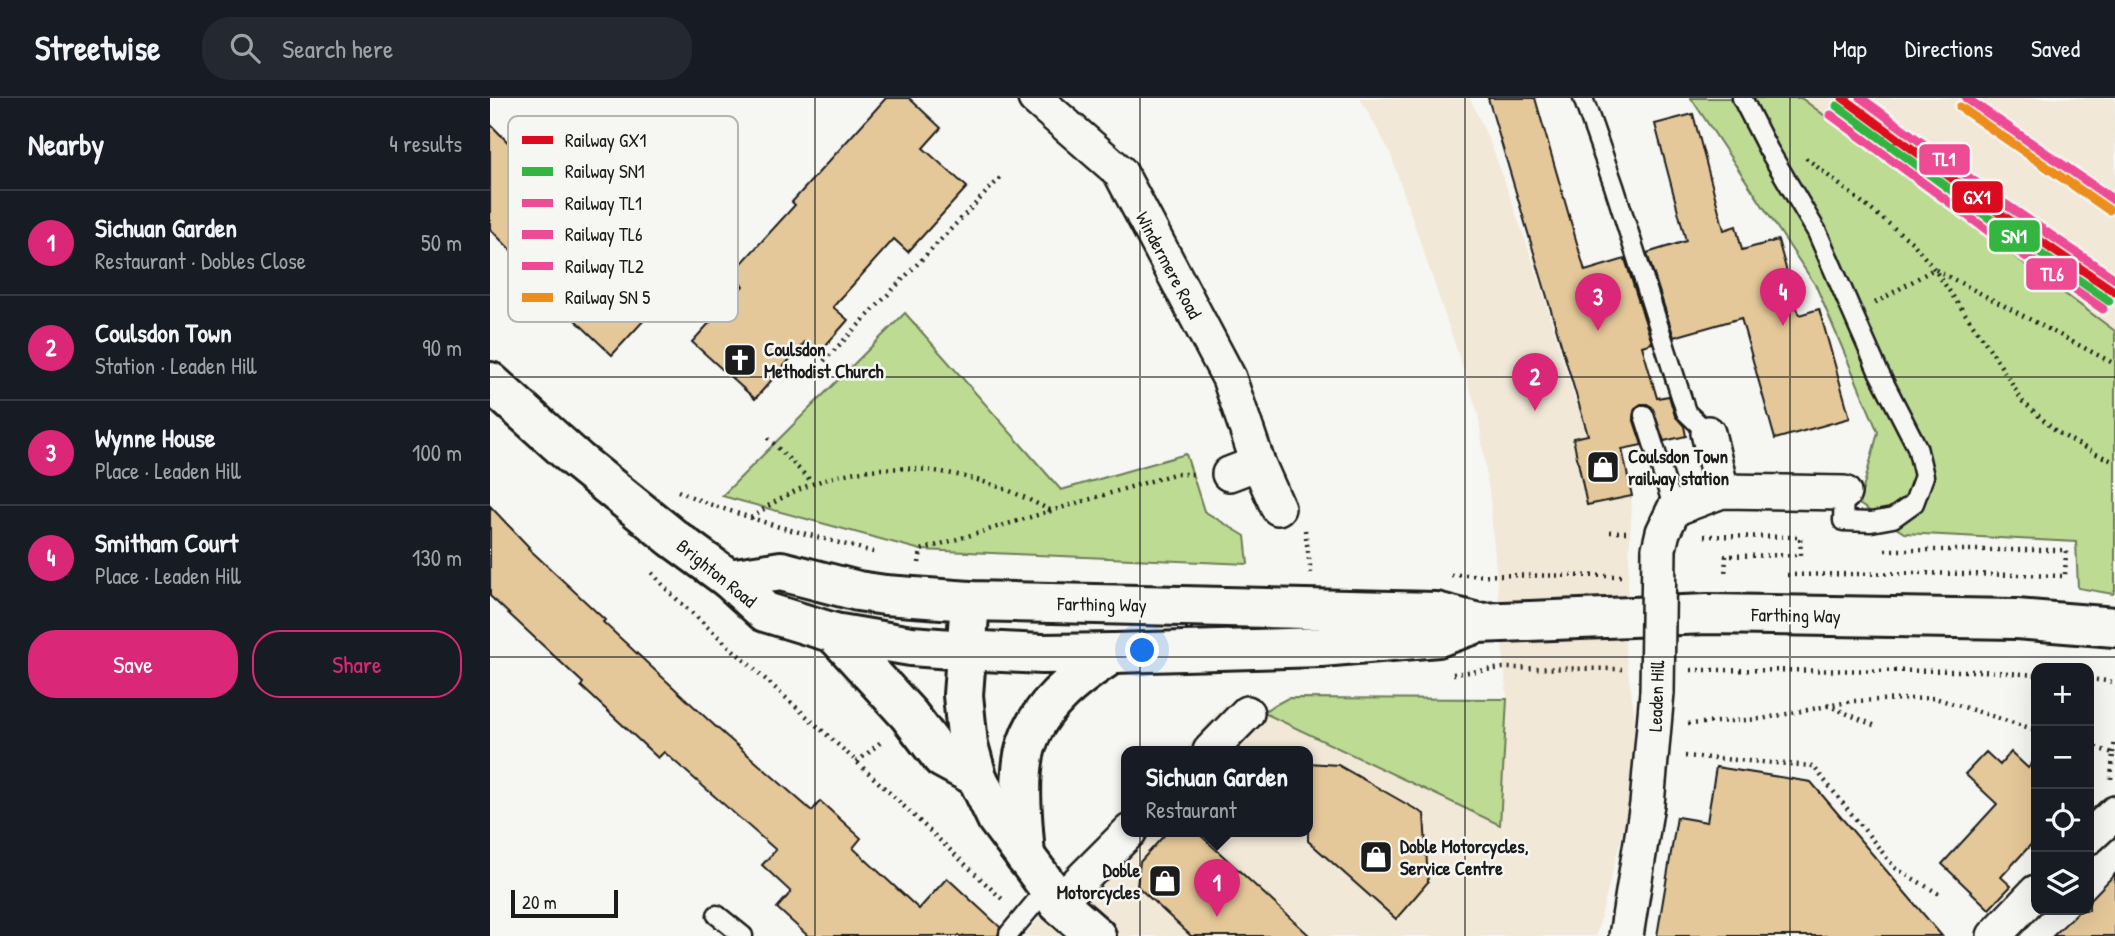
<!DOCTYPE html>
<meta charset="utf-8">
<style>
body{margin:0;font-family:"Patrick Hand",sans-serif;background:#242831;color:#f1f3f6}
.controls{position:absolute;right:21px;bottom:21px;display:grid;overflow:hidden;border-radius:14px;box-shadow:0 7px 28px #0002}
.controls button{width:63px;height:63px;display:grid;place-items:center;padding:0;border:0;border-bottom:2px solid #363941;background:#171b24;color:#f1f3f6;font:35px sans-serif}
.scale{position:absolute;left:21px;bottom:18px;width:107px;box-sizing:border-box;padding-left:7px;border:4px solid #1c1c1c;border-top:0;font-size:19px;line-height:24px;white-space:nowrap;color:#1c1c1c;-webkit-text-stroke:5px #f6f6f2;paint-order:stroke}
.you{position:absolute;left:653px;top:553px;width:24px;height:24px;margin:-18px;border:5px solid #fff;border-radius:50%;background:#1a73e8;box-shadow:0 0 0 10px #1a73e833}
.badge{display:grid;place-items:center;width:46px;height:46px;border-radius:50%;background:#db2777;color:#fff;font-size:23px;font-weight:700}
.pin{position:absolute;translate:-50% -58px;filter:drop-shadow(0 2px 4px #0008)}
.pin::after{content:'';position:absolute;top:37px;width:24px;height:21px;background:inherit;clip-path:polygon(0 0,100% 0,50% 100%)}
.popup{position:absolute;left:631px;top:648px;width:192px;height:91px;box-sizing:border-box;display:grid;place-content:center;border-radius:14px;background:#171b24;filter:drop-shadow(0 2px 5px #0005);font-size:23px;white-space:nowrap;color:#9ea1a6}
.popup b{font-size:26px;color:#f1f3f6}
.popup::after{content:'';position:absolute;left:50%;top:100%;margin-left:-14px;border:14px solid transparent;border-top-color:#171b24}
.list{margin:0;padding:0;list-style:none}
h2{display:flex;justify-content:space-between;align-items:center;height:91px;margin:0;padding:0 28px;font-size:30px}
h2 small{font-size:23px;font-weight:400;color:#9ea1a6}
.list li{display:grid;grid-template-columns:46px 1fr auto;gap:21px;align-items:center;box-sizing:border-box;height:105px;padding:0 28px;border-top:2px solid #363941}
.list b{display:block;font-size:26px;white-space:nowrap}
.list p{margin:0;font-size:23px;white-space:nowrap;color:#9ea1a6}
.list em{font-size:23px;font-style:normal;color:#9ea1a6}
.actions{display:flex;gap:14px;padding:21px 28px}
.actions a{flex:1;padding:16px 0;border:2px solid #db2777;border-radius:28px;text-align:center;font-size:24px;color:#db2777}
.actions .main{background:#db2777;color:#fff}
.icon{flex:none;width:38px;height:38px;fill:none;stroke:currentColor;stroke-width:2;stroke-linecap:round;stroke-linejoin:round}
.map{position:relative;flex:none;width:1625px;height:838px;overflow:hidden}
header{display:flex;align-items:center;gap:42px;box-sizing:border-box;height:98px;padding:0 35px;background:#171b24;border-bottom:2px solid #363941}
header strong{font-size:33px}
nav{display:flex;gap:38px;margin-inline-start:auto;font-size:24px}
.search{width:490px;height:63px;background:#242831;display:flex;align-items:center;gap:18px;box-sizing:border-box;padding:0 24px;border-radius:28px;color:#9ea1a6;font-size:26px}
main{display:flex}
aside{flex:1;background:#171b24}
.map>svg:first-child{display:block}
.built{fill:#f1e8d7}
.green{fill:#bddb93;stroke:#6c7c58;stroke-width:2}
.building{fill:#e5c899;stroke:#1c1c1c;stroke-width:2}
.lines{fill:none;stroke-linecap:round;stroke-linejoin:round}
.service-casing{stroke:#1c1c1c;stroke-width:23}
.minor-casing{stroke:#1c1c1c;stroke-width:38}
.secondary-casing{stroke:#1c1c1c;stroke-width:44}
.trunk-casing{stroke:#1c1c1c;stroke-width:44}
.path{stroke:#1c1c1c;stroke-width:4.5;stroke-dasharray:2 5;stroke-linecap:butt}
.service{stroke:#f6f6f2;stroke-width:18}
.minor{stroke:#f6f6f2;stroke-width:33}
.secondary{stroke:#f6f6f2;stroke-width:38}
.trunk{stroke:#f6f6f2;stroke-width:38}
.minor-bridge-casing{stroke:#1c1c1c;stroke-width:38;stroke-linecap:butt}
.minor-bridge{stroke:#f6f6f2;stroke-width:33}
.rail-1-casing{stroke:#f6f6f2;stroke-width:14}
.rail-2-casing{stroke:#f6f6f2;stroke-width:14}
.rail-3-casing{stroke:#f6f6f2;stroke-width:14}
.rail-4-casing{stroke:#f6f6f2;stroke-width:14}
.rail-5-casing{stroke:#f6f6f2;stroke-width:14}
.rail-6-casing{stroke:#f6f6f2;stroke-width:14}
.rail-1{stroke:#dc0a1e;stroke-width:9}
.rail-2{stroke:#33b540;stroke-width:9}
.rail-3{stroke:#ee4b95;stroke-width:9}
.rail-4{stroke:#ee4b95;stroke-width:9}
.rail-5{stroke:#ee4b95;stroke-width:9}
.rail-6{stroke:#ec8d1d;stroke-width:9}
.grid{fill:none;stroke:#1c1c1c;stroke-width:2;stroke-opacity:0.55}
.labels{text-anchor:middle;stroke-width:5;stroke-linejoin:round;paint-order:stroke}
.street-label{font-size:19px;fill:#1c1c1c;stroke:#f6f6f2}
.poi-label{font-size:19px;font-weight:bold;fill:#1c1c1c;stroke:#f6f6f2;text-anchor:start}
.key{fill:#f6f6f2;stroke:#b5b5b2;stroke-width:2}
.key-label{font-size:19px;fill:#1c1c1c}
.line-badge{stroke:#f6f6f2;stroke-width:2.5}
.badge-label{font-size:19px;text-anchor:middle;font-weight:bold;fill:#fff}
</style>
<header>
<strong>Streetwise</strong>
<div class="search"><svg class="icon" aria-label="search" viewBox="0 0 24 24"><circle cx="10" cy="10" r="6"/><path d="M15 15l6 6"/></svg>Search here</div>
<nav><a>Map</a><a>Directions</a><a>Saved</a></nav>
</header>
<main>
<aside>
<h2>Nearby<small>4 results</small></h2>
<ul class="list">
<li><span class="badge">1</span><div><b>Sichuan Garden</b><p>Restaurant · Dobles Close</p></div><em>50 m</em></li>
<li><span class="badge">2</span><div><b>Coulsdon Town</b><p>Station · Leaden Hill</p></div><em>90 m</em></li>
<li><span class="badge">3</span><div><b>Wynne House</b><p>Place · Leaden Hill</p></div><em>100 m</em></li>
<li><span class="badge">4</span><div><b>Smitham Court</b><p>Place · Leaden Hill</p></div><em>130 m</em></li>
</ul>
<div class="actions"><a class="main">Save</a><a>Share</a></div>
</aside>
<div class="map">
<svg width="1625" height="838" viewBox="0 0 1625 838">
<rect width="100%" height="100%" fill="#f6f6f2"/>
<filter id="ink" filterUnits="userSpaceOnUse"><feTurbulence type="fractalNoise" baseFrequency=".0143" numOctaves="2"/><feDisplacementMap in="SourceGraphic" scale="14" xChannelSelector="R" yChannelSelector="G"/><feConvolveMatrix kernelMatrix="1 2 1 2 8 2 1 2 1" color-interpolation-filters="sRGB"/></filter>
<g filter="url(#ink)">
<g class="built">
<path d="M870 0H980L1004 54 1048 178 1087 309 1117 303 1142 398 1135 552 1144 614 1142 696 1106 838H534L636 720V733H818V653H694L736 605 772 614 1010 726 1017 601 1000 401 988 315 900 54Z"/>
<path d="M1303 0H1625V236Z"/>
</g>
<g class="green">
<path d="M1201 0H1311L1625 233V492L1623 496 1588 490 1586 444 1414 435 1369 406 1388 334 1326 188Z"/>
<path d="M415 215 571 392 696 356 714 413 755 438 758 466 431 452 232 398Z"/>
<path d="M798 600 1017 601 1010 727 772 614Z"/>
</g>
<g class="building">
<path d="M396 0H419L451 30 433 50 477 89 418 154 404 141 343 209 358 222 328 256 315 244 265 301 202 244 253 188 240 178 305 107 302 104Z"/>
<path d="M998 0H1045L1095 173 1135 161 1162 245 1152 248 1167 300 1179 298 1185 318 1194 328 1196 338 1174 343 1162 309 1157 306H1151L1145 310 1143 320 1152 347 1132 351 1142 398 1097 407 1083 340 1098 337Z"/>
<path d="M1203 16 1234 132 1246 128 1252 152 1288 142 1309 217 1329 211 1360 320 1285 341 1251 220 1184 239 1157 155 1196 143 1165 26Z"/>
<path d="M0 26 109 137 90 156 156 220 122 257 65 203 68 200 0 131Z"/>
<path d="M0 408 39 449 38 450 115 522 113 524 226 629 322 713 330 703 371 740 363 750 429 811 457 780 510 829 508 838H318L287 810 301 794 272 767 286 752 174 654 168 660 91 588 93 585 0 498Z"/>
<path d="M1496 654 1510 667 1521 654 1538 670 1546 660V741L1511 779 1521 788 1499 811 1452 766 1507 706 1475 676Z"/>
<path d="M818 665 848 667 934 716 938 784 906 821 818 743Z"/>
<path d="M1226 669 1321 684 1452 838H1167L1187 719 1217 724Z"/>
<path d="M678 733H706L820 838H701L647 788 650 764Z"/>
<path d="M1625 776V838H1563L1590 812H1599V803Z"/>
</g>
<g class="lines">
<defs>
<g id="service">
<path d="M1093 0 1124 88 1196 314 1218 335"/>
<path d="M1252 0 1278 51 1327 134 1388 273 1427 349 1434 378 1424 405 1403 420 1381 424 1353 423 1354 395"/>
<path d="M1154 317 1184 411"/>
<path d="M227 817 253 838"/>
<path d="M519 836 558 789"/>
</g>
<g id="minor">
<path d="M545 0 630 74 739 280 768 365 788 410"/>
<path d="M1218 335 1232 393"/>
<path d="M739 376 768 365"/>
<path d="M1169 451 1173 434 1184 411 1232 393 1354 395"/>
<path d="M720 653 757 615"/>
<path d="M1599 739 1625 715"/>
<path d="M568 805 640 733"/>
<path d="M1136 838 1157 706 1167 594"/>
<path d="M1504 838 1546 794"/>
</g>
<g id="secondary">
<path d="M480 503 473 597 478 647 487 679 507 721 558 789 568 805 606 838"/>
<path d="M344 535 419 617 452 660 487 679"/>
<path d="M535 759C533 727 528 689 534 657 543 611 586 579 624 555"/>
</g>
<g id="trunk">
<path d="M0 284 88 363 183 440 239 481 275 514 344 535 421 548 475 552 552 556 624 555 831 549 948 539 982 527"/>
<path d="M239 481 291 473 368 493 395 497 480 503 946 514 988 525 1218 516 1526 521 1625 529"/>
</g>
</defs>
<use href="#service" class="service-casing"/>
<use href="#minor" class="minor-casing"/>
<use href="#secondary" class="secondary-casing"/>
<use href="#trunk" class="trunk-casing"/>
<g class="path">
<path d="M1316 60 1423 145 1444 171 1504 257 1533 304 1567 334 1604 355 1625 364"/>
<path d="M1385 205 1444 171 1625 266"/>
<path d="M334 263 512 78"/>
<path d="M278 340 322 384"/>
<path d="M188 393 216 405 286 428 387 455"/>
<path d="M261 420C334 365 421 358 506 388 525 394 543 404 560 412"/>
<path d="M815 432 821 475"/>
<path d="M1120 434H1139"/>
<path d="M1214 438 1310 439 1311 457 1236 458 1235 478"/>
<path d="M429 465 431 452 684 376H706"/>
<path d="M162 475 179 494 367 664 512 801 515 802"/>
<path d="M961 477 1135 478"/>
<path d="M1297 477 1427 475 1575 478 1576 452H1394"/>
<path d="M1201 572 1493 573 1546 577"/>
<path d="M963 576 1013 570 1132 571"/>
<path d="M1599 581 1625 584"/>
<path d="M1337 607 1388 629"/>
<path d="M1198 626 1271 621 1363 603 1445 600 1546 632"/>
<path d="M1599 648 1623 655 1621 681"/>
<path d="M1623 655 1625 642"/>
<path d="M1195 658 1323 668 1405 770 1451 797"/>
<path d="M367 664 392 643"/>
</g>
<use href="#service" class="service"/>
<use href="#minor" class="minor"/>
<use href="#secondary" class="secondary"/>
<use href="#trunk" class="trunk"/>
<defs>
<path id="minor-bridge" d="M1167 594 1169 451"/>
</defs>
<use href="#minor-bridge" class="minor-bridge-casing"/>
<use href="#minor-bridge" class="minor-bridge"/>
<defs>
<path id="rail-1" d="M1353 0 1509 115 1625 194"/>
<path id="rail-2" d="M1347 8 1503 123 1619 203"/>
<path id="rail-3" d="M1371 0 1515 106 1625 181"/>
<path id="rail-4" d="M1341 17 1497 132 1613 211"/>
<path id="rail-5" d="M1476 0 1625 103"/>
<path id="rail-6" d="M1470 9 1619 112"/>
</defs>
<use href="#rail-1" class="rail-1-casing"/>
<use href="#rail-2" class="rail-2-casing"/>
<use href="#rail-3" class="rail-3-casing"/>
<use href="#rail-4" class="rail-4-casing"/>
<use href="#rail-5" class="rail-5-casing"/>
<use href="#rail-6" class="rail-6-casing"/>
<use href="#rail-1" class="rail-1"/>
<use href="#rail-2" class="rail-2"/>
<use href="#rail-3" class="rail-3"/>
<use href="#rail-4" class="rail-4"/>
<use href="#rail-5" class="rail-5"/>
<use href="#rail-6" class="rail-6"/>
</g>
</g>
<path class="grid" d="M325 0V838M650 0V838M975 0V838M1300 0V838M0 279H1625M0 559H1625"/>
<defs>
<symbol id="church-square" viewBox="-11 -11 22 22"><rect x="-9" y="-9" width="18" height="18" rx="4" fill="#1c1c1c" stroke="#f6f6f2"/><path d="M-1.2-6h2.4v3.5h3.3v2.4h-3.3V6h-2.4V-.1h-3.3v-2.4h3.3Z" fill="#fff"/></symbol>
<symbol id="shop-square" viewBox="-11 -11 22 22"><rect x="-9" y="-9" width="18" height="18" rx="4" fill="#1c1c1c" stroke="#f6f6f2"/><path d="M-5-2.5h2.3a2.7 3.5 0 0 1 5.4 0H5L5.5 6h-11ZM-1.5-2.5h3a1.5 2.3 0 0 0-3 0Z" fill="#fff"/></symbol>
</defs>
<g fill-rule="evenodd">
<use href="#church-square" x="231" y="243" width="38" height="38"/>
<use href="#shop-square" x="1094" y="350" width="38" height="38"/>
<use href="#shop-square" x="867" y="740" width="38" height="38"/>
<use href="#shop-square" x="656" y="764" width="38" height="38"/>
</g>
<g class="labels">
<g class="street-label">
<text transform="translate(679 167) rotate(62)" y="7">Windermere Road</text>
<text transform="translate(227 475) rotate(39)" y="7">Brighton Road</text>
<text transform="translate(612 506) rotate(1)" y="7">Farthing Way</text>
<text transform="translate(1306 517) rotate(1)" y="7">Farthing Way</text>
<text transform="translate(1166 598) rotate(-88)" y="7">Leaden Hill</text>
</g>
<g class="poi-label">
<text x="274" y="258">Coulsdon<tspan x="274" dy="22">Methodist Church</tspan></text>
<text x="1138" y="365">Coulsdon Town<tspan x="1138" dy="22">railway station</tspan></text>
<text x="910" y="755">Doble Motorcycles,<tspan x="910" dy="22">Service Centre</tspan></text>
<text x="650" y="779" text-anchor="end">Doble<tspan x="650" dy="22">Motorcycles</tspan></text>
</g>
</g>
<rect x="18" y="18" width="230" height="206" rx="10" class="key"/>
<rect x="32" y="38" width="31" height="8" fill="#dc0a1e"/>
<rect x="32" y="69" width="31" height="9" fill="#33b540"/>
<rect x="32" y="101" width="31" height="8" fill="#ee4b95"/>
<rect x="32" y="132" width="31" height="9" fill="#ee4b95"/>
<rect x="32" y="164" width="31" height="8" fill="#ee4b95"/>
<rect x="32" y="195" width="31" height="9" fill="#ec8d1d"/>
<g class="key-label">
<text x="75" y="49">Railway GX1</text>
<text x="75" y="80">Railway SN1</text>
<text x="75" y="112">Railway TL1</text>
<text x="75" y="143">Railway TL6</text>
<text x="75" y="175">Railway TL2</text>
<text x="75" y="206">Railway SN 5</text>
</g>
<g class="line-badge">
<rect x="1428" y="45" width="53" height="33" rx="7" fill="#ee4b95"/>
<rect x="1461" y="82" width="53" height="34" rx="7" fill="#dc0a1e"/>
<rect x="1498" y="121" width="53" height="34" rx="7" fill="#33b540"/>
<rect x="1535" y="159" width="53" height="34" rx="7" fill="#ee4b95"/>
</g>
<g class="badge-label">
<text x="1454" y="68">TL1</text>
<text x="1487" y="106">GX1</text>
<text x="1524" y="145">SN1</text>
<text x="1562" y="183">TL6</text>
</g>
</svg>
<div class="controls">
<button>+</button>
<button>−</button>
<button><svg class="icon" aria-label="locate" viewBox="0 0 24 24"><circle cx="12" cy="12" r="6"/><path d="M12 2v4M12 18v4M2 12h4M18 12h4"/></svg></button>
<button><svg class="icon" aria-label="layers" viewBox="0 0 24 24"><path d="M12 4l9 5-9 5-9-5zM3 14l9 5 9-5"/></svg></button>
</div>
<div class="scale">20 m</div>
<div class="you"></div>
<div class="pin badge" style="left:727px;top:819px">1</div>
<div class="popup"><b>Sichuan Garden</b>Restaurant</div>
<div class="pin badge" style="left:1045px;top:313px">2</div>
<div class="pin badge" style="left:1108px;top:233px">3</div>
<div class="pin badge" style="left:1293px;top:228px">4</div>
</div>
</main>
